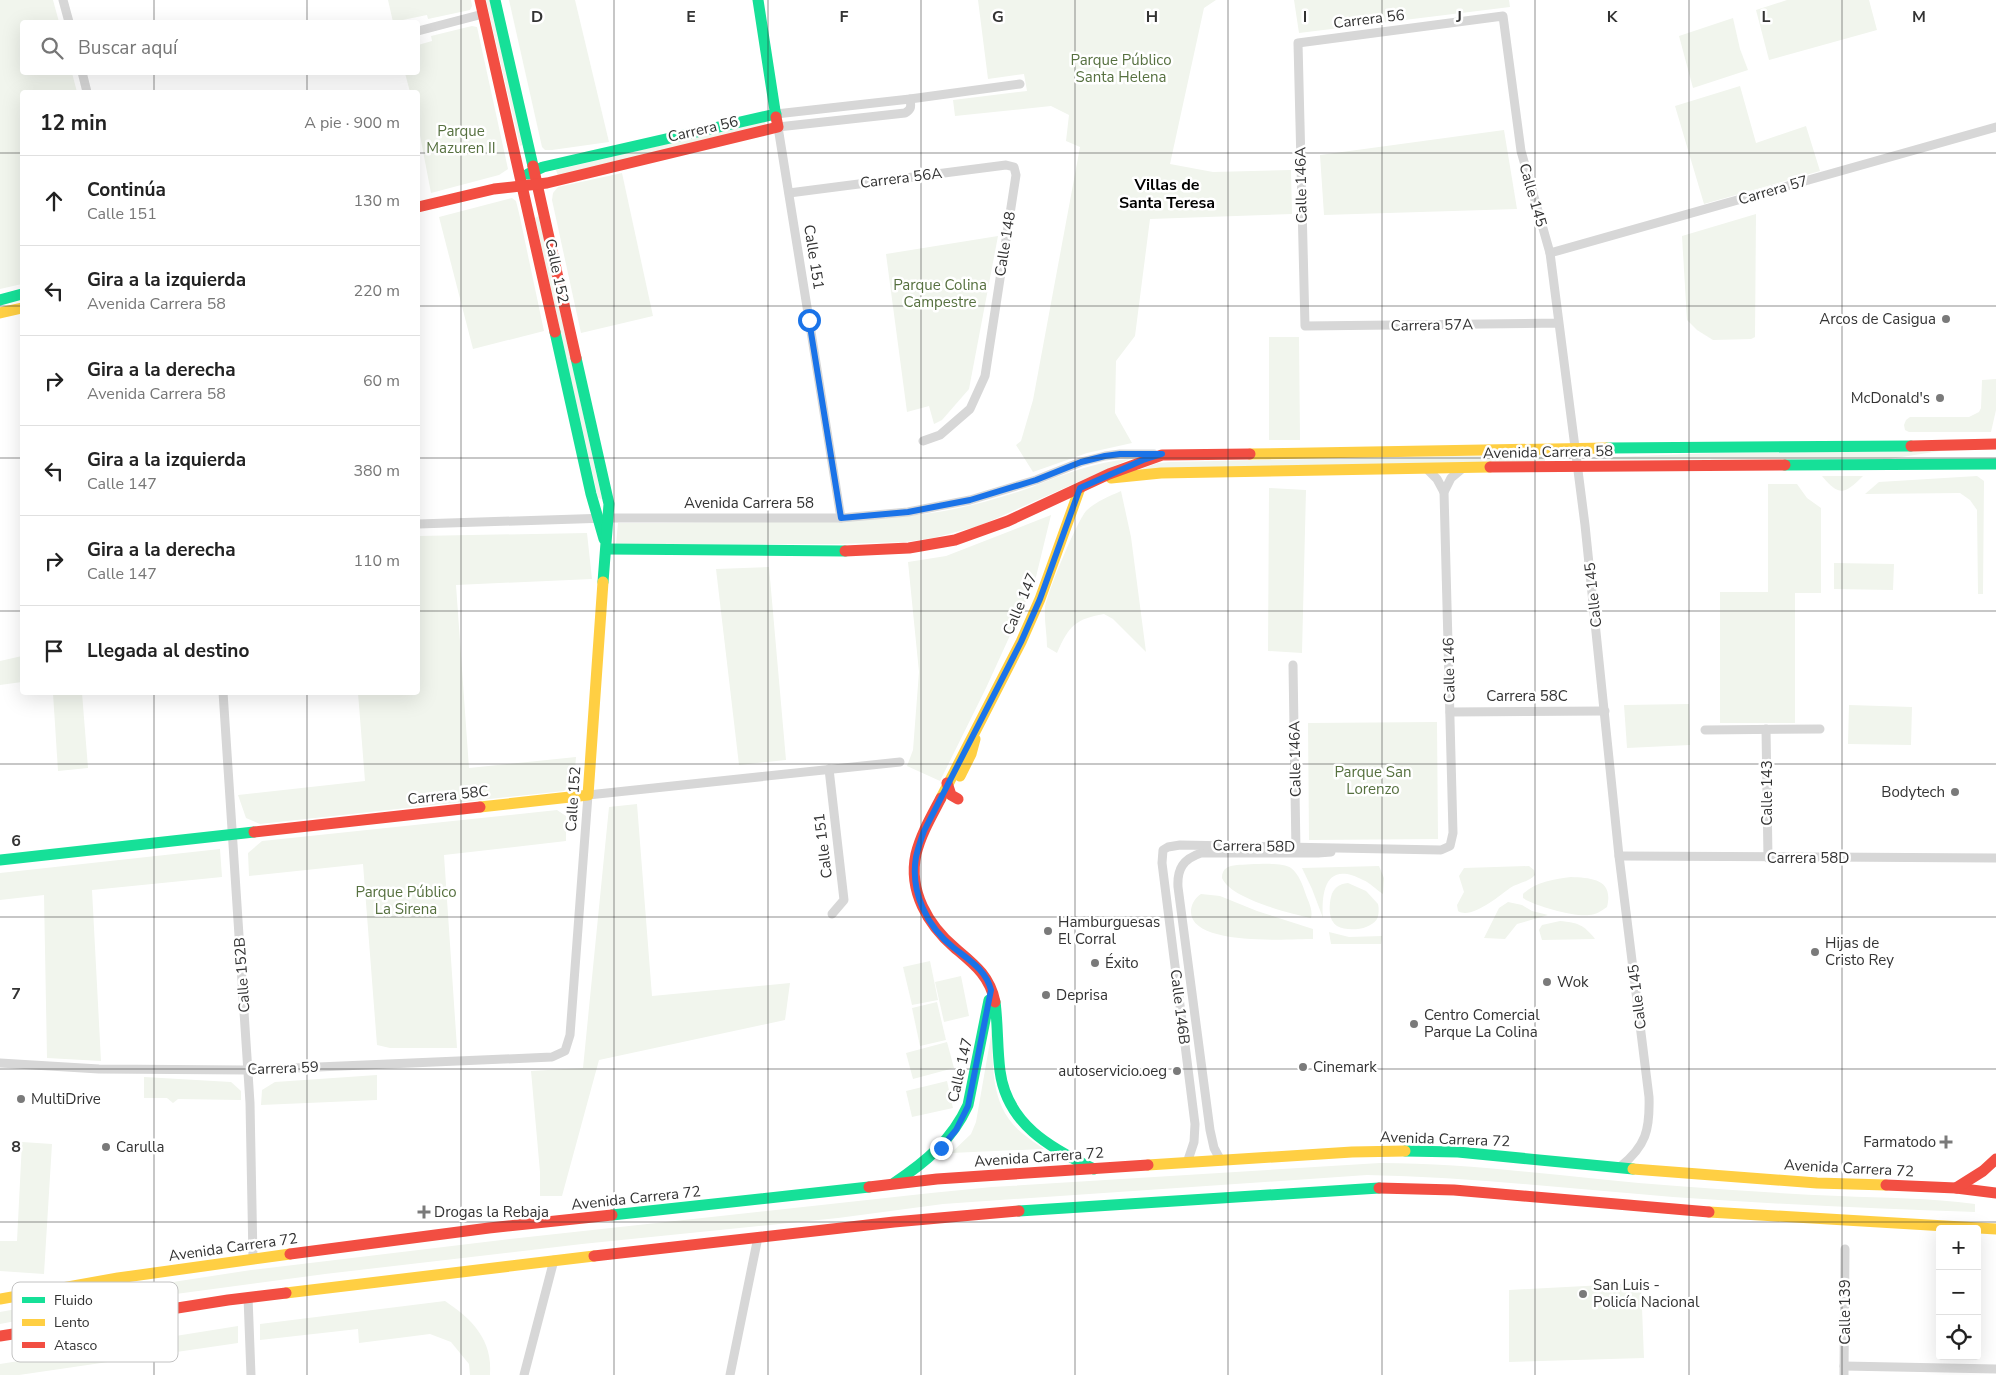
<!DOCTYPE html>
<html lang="es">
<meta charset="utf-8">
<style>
body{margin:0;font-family:"Nunito Sans",sans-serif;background:#f6f6f6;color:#222}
.controls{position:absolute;right:15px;bottom:15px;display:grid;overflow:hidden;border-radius:5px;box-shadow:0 5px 20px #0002}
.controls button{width:45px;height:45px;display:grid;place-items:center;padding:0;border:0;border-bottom:1px solid #e0e0e0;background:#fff;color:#222;font:25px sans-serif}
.stop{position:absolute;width:15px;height:15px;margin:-11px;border:4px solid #1a73e8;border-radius:50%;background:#fff}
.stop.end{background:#1a73e8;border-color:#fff;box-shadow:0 1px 5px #0008}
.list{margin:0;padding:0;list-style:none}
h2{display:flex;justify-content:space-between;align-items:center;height:65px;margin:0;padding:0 20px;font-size:21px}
h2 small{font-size:16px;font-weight:400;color:#767676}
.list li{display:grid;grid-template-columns:32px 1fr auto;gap:15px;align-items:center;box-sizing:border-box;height:90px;padding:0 20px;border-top:1px solid #e0e0e0}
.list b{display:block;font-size:19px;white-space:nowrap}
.list p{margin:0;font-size:16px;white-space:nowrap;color:#767676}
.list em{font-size:16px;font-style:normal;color:#767676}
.icon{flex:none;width:28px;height:28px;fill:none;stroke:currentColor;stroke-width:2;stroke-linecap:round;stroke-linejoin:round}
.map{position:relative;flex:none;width:1996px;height:1375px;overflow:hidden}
.search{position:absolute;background:#fff;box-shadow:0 5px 20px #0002;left:20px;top:20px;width:400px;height:55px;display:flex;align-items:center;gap:12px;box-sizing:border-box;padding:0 18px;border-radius:5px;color:#767676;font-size:19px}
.panel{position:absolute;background:#fff;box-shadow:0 5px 20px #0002;left:20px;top:90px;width:400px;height:605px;border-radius:5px}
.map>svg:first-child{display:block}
.green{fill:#f1f5ed}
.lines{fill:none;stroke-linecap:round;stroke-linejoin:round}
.street{stroke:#d7d7d7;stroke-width:9}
.fast{stroke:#16e098;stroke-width:11}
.slow{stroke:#ffcf43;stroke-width:11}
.jam{stroke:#f24e42;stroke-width:11}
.route{stroke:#1a73e8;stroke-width:6}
.grid{fill:none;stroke:#333;stroke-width:1;stroke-opacity:0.55}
.poi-dot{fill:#7a7a7a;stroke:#fff;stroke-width:2}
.labels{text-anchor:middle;stroke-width:5;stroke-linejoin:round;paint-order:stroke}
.street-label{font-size:15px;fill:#333;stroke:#fff}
.park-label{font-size:15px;fill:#56703f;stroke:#fff}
.poi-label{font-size:15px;fill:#333;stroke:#fff;text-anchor:start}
.neighbourhood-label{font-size:16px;font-weight:bold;fill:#000;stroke:#fff}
.key{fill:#fff;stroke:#c2c2c2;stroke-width:1}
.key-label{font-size:14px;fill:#333}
.grid-label{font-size:16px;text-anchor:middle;font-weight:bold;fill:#333;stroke:#fff;stroke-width:5;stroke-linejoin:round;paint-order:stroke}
</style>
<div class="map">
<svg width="1996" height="1375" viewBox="0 0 1996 1375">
<rect width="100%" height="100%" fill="#fff"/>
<g class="green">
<path d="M0 0H53L59 22H22V72L72 73 77 92H22V284L0 289Z"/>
<path d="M388 0H471L472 6 470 10 428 19 427 15 393 22Z"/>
<path d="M486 0H491L524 144 520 146Z"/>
<path d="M509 0H575L609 142 552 150H545L542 147Z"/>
<path d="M978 0H1216L1204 8 1170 164 1213 172 1291 170 1292 214 1150 219 1135 336 1116 361 1115 413 1132 443 1087 453 1033 472 1016 445 1021 441 1033 400 1080 147 1066 141 1069 115 1051 106 955 116 953 100 1027 91 1024 74 988 79Z"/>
<path d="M1294 0H1509L1510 7 1299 33Z"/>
<path d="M1787 0H1869L1877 30 1769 60 1756 10Z"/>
<path d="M1733 18 1740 49 1748 70 1693 88 1679 36Z"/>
<path d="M472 26 477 27 508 169 499 175 431 193 418 125V92H410L405 73 418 72V45L432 41 431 36Z"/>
<path d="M1740 86 1756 143 1806 126 1820 171 1704 204 1675 106Z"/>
<path d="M765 121 766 126 558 176 556 170Z"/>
<path d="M1504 130 1517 209 1324 215 1320 155Z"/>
<path d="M622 173 653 316 581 333 552 200 553 193 558 187Z"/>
<path d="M512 198 516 201 519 213 544 331 473 349 439 217Z"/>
<path d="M1756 214 1755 337 1751 339 1713 340 1697 330 1687 320 1682 236Z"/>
<path d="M539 216 602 499 598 498 535 218Z"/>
<path d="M998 236 969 389 942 420 934 424 929 406 907 412 886 254Z"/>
<path d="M1269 337H1299L1300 440H1269Z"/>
<path d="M1996 379V410L1991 432H1909L1905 430 1904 425 1906 420 1910 417H1969L1979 412 1981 408 1982 380Z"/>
<path d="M1940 451 1889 459 1611 460 1610 457 1717 453Z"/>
<path d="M1545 454V461L1133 472 1158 463 1171 462Z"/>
<path d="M1130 459 979 526 933 538 905 542 836 544H616L618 523C675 523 732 522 789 521 841 520 892 520 944 511 973 506 1004 497 1032 487 1064 474 1095 462 1130 459Z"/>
<path d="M1822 476H1863C1845 494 1839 497 1822 476Z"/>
<path d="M1977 476 1984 481 1983 594H1978L1977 510 1970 500 1960 493 1865 494 1879 482Z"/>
<path d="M1768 484H1797L1807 498 1821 508V593H1795V723H1720V592H1768Z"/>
<path d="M1269 488 1306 490 1302 653 1268 651Z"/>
<path d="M1121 491 1131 537 1146 652 1113 619 1104 614C1075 619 1069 626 1057 653L1047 647C1047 634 1044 620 1045 608 1047 593 1077 520 1087 510 1097 501 1110 496 1121 491Z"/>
<path d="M1051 515 1035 581 986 688 940 781 907 766 913 750 919 672 908 562 946 556Z"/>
<path d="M587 533 592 579 456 585 469 768 576 757 574 781 564 791 260 824 246 818 238 795 365 781 358 693 418 692V536Z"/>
<path d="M1834 563 1894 564 1893 590 1834 589Z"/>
<path d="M769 567 786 760 739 765 716 569Z"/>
<path d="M22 656V682L0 685V661Z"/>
<path d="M53 693H82L88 768 58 771Z"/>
<path d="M1689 704 1690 745 1627 748 1624 705Z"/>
<path d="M1849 705 1912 707 1911 745 1848 744Z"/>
<path d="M1437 722 1438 839 1309 840 1308 723Z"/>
<path d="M637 804 652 996 790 983 785 1020 599 1060 562 1196H540V1172L531 1071 583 1068 609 807Z"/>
<path d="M557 810 566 816V841L444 855 457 1048H390L377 1045 363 864 249 876 248 853 262 841Z"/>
<path d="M220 849 222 877 92 890 101 1061 47 1058 44 895 0 900V873Z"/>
<path d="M1237 865C1249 865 1282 861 1291 868 1299 874 1303 886 1306 895 1309 903 1313 910 1311 918 1289 913 1231 899 1222 878 1222 868 1228 866 1237 865Z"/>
<path d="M1379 866 1384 878 1383 894C1376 890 1371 883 1363 880 1327 861 1321 889 1323 918L1312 889 1302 868Z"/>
<path d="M1529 866 1534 870 1535 875C1529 882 1518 883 1510 888 1499 896 1471 920 1458 911L1457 905 1464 892 1459 876 1464 868Z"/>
<path d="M1571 877C1592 878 1614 879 1607 907 1601 911 1596 915 1589 915 1575 917 1535 906 1523 898V894C1535 882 1555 879 1571 877Z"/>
<path d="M1348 883 1366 891 1378 904C1379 908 1379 915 1377 919 1370 930 1348 932 1337 926 1328 920 1329 906 1331 897 1333 888 1339 884 1348 883Z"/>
<path d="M1201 894 1220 896 1257 911 1313 929V939C1289 939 1188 947 1191 910 1192 903 1195 898 1201 894Z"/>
<path d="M1508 902 1522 905 1532 911 1548 915 1517 924 1505 939 1484 938 1499 908Z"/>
<path d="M1560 921C1578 923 1583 924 1595 939L1542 940 1539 930 1542 925Z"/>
<path d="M1329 932 1349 937 1382 936 1381 944H1331Z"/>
<path d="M930 961 938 1000 912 1005 903 967Z"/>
<path d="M961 976 969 1016 944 1022 935 982Z"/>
<path d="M937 1002 946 1040 920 1046 912 1008Z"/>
<path d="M992 1030C993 1068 990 1106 1022 1133 1029 1139 1037 1144 1044 1149L951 1153 971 1134 976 1122Z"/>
<path d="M947 1042 954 1068 913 1079 906 1053Z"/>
<path d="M377 1075V1100L261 1105 262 1090 275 1082Z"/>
<path d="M144 1077 231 1082 241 1091V1100L178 1099 173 1103 167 1098H144Z"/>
<path d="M947 1081 953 1108 912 1117 906 1091Z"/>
<path d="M22 1142 52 1144 44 1274 0 1271V1241H17Z"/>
<path d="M1380 1163C1479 1163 1578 1179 1677 1186 1731 1190 1785 1194 1839 1196 1884 1198 1930 1198 1975 1204V1212C1874 1209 1773 1204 1673 1197 1571 1189 1470 1177 1367 1175L943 1204 838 1218 582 1244 325 1274 116 1302 0 1324V1312L121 1290 251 1270 510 1239 931 1193 992 1187Z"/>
<path d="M1641 1283 1644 1358 1509 1362V1290Z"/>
<path d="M445 1301C472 1319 493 1340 490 1375H470L469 1364 451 1342 430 1334 359 1343 358 1329 260 1340V1324Z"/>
<path d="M238 1326V1343L19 1375H0V1364Z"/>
</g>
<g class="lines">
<g class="street">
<path d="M63 0 69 22"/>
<path d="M418 31 483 14"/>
<path d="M82 72 87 92"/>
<path d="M776 114 910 99 1020 84"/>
<path d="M789 193 1006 165 1014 167 1016 175 985 376 970 409 940 435 923 441"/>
<path d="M1550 253 1996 127"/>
<path d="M1559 323 1305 326 1298 43 1503 16 1521 151 1550 253 1585 525 1619 856 1649 1097C1650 1130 1646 1146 1620 1167"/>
<path d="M1426 468 1437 479 1444 492"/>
<path d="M841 518 778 127 905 113C912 109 911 106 910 99"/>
<path d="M418 524 608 518H841L908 512 970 500 1036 480 1081 462 1105 456 1120 454H1154"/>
<path d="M1293 665 1296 852"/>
<path d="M223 692 250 1103 253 1259"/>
<path d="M1450 712 1605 711"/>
<path d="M1766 729 1768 858"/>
<path d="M1705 730 1820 729"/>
<path d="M829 769 844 900 832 914"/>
<path d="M1619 856 1996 858"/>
<path d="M0 1063 99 1069 248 1070 552 1057 565 1051 570 1035 588 795 900 762"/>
<path d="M1221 1161 1214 1148 1210 1130 1178 887C1177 869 1183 859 1201 853H1318L1331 852"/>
<path d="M1187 1163 1194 1142 1195 1124 1162 863 1163 850 1168 847 1180 845C1267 846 1354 849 1441 850L1450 846 1453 833 1444 492 1451 478 1463 468"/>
<path d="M248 1297 251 1375"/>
<path d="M1844 1366 1996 1369"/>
<path d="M524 1375 554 1260"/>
<path d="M730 1375 758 1237"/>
<path d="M1844 1375 1845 1249"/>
</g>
<g class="fast">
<path d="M495 0 533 166"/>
<path d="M758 0 776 117"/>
<path d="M528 174 543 167 776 114"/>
<path d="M0 300 22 294"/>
<path d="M555 332 591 494 604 539"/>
<path d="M576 358 609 504 603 582"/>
<path d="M1607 448 1911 446"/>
<path d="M1785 465 1996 464"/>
<path d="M607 549 845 551"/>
<path d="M0 860 254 832"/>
<path d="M995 1002C998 1024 997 1048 1000 1071 1007 1124 1050 1148 1094 1169"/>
<path d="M1405 1151 1458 1152 1633 1169"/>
<path d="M894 1183C926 1162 952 1140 968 1105L989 1000"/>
<path d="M1019 1211 1379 1188"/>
<path d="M612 1215 869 1187"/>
</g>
<g class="slow">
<path d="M0 313 22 308"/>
<path d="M1250 454 1607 448"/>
<path d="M1111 478 1161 473 1490 467"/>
<path d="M960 776 971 754 975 739"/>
<path d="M941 798 1021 642 1040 599 1080 488"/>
<path d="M480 807 588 795 603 582"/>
<path d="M1148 1165 1352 1152 1405 1151"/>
<path d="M1633 1169 1817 1183 1886 1185"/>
<path d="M1709 1212 1996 1229"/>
<path d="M286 1293 594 1256"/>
<path d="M0 1299 118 1278 290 1254"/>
</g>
<g class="jam">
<path d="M480 0 555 332"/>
<path d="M533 166 576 358"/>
<path d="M418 207 494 189 547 183 778 127 776 117"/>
<path d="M1911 446 1996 444"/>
<path d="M1490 467 1785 465"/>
<path d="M845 551 909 548 955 540 1008 521 1109 474 1162 455 1250 454"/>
<path d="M947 783 951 795 958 799"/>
<path d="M941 798C931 817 921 834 916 854 908 891 928 925 955 948 974 964 990 976 995 1002"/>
<path d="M254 832 480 807"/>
<path d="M1886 1185 1956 1188 1996 1193"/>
<path d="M869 1187 937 1179 1148 1165"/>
<path d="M1379 1188 1454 1190 1709 1212"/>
<path d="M1956 1188 1983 1171 1996 1159"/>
<path d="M290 1254 489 1228 612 1215"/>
<path d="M594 1256 894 1222 1019 1211"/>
<path d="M0 1336 228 1300 286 1293"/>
</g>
</g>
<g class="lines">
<path class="route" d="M809 320 841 518 908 512 970 500 1036 480 1081 462 1105 456 1120 454H1162L1143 460 1080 488 1040 599 1021 642 924 831C921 839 918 848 916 857 910 892 927 927 954 948 969 960 986 970 991 990L968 1106 956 1130 941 1148"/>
</g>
<path class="grid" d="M154 0V22M307 0V22M461 0V1375M614 0V1375M768 0V1375M921 0V1375M1075 0V1375M1228 0V1375M1382 0V1375M1535 0V1375M1689 0V1375M1842 0V1375M154 72V92M307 72V92M0 153H22M418 153H1996M0 306H22M418 306H1996M0 458H22M418 458H1996M0 611H22M418 611H1996M154 692V1375M307 692V1375M0 764H1996M0 917H1996M0 1069H1996M0 1222H1996"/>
<g class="poi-dot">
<circle cx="1946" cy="319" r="5"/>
<circle cx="1940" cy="398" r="5"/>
<circle cx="1955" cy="792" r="5"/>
<circle cx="1048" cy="931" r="5"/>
<circle cx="1815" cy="952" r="5"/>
<circle cx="1095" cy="963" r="5"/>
<circle cx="1547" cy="982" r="5"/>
<circle cx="1046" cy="995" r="5"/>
<circle cx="1414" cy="1024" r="5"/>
<circle cx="1303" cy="1067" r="5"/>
<circle cx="1177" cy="1071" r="5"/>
<circle cx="21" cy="1099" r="5"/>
<path d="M1943.5 1134.5h5v5h5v5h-5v5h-5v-5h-5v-5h5z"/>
<circle cx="106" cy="1147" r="5"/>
<path d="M421.5 1204.5h5v5h5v5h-5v5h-5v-5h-5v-5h5z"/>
<circle cx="1583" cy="1294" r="5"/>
</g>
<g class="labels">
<g class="street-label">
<text transform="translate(1369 19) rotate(-7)" y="5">Carrera 56</text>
<text transform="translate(703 129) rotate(-13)" y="5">Carrera 56</text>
<text transform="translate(901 178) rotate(-7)" y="5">Carrera 56A</text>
<text transform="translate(1301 185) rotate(-91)" y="5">Calle 146A</text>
<text transform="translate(1773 190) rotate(-16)" y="5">Carrera 57</text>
<text transform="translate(1533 195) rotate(74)" y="5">Calle 145</text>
<text transform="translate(1005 244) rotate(-81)" y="5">Calle 148</text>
<text transform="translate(814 257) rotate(81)" y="5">Calle 151</text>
<text transform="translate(557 271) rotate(78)" y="5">Calle 152</text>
<text transform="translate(1432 325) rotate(-1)" y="5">Carrera 57A</text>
<text transform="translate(1548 452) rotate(-1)" y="5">Avenida Carrera 58</text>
<text x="749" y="508">Avenida Carrera 58</text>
<text transform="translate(1593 595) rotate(-96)" y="5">Calle 145</text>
<text transform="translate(1020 604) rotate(-67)" y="5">Calle 147</text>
<text transform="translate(1449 670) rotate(-91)" y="5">Calle 146</text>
<text x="1527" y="701">Carrera 58C</text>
<text transform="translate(1295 759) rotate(-91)" y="5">Calle 146A</text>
<text transform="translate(1767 793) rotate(-90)" y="5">Calle 143</text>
<text transform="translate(448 795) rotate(-6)" y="5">Carrera 58C</text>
<text transform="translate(573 799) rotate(-86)" y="5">Calle 152</text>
<text transform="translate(823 846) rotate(-97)" y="5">Calle 151</text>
<text transform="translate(1254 846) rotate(1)" y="5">Carrera 58D</text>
<text x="1808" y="863">Carrera 58D</text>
<text transform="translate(242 975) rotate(-94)" y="5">Calle 152B</text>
<text transform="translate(1637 997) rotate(-97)" y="5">Calle 145</text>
<text transform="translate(1180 1007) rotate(83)" y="5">Calle 146B</text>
<text transform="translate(283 1068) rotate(-2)" y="5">Carrera 59</text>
<text transform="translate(960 1070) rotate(-77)" y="5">Calle 147</text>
<text transform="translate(1445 1139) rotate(2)" y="5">Avenida Carrera 72</text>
<text transform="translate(1039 1157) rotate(-4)" y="5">Avenida Carrera 72</text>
<text transform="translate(1849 1168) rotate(3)" y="5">Avenida Carrera 72</text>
<text transform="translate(636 1198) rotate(-6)" y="5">Avenida Carrera 72</text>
<text transform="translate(233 1247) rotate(-8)" y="5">Avenida Carrera 72</text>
<text transform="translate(1845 1312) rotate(-90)" y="5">Calle 139</text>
</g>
<g class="park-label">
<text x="1121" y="65">Parque Público<tspan x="1121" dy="17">Santa Helena</tspan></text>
<text x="461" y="136">Parque<tspan x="461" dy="17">Mazuren II</tspan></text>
<text x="940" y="290">Parque Colina<tspan x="940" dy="17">Campestre</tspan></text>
<text x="1373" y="777">Parque San<tspan x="1373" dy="17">Lorenzo</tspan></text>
<text x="406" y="897">Parque Público<tspan x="406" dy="17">La Sirena</tspan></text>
</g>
<g class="poi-label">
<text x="1936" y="324" text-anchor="end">Arcos de Casigua</text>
<text x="1930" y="403" text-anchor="end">McDonald's</text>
<text x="1945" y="797" text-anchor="end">Bodytech</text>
<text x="1058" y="927">Hamburguesas<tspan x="1058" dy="17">El Corral</tspan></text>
<text x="1825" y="948">Hijas de<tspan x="1825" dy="17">Cristo Rey</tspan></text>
<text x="1105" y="968">Éxito</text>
<text x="1557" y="987">Wok</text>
<text x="1056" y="1000">Deprisa</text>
<text x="1424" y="1020">Centro Comercial<tspan x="1424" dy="17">Parque La Colina</tspan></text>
<text x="1313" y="1072">Cinemark</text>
<text x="1167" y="1076" text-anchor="end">autoservicio.oeg</text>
<text x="31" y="1104">MultiDrive</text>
<text x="1936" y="1147" text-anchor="end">Farmatodo</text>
<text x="116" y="1152">Carulla</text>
<text x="434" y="1217">Drogas la Rebaja</text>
<text x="1593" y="1290">San Luis -<tspan x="1593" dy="17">Policía Nacional</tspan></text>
</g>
<g class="neighbourhood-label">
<text x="1167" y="190">Villas de<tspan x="1167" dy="18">Santa Teresa</tspan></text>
</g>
</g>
<rect x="12" y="1282" width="166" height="80" rx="8" class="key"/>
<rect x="22" y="1297" width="23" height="6" fill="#16e098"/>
<rect x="22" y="1319" width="23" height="7" fill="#ffcf43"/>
<rect x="22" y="1342" width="23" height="6" fill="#f24e42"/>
<g class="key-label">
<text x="54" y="1305">Fluido</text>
<text x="54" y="1327">Lento</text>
<text x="54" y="1350">Atasco</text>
</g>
<g class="grid-label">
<text x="537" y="22">D</text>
<text x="691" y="22">E</text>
<text x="844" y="22">F</text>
<text x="998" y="22">G</text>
<text x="1152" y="22">H</text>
<text x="1305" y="22">I</text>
<text x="1459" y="22">J</text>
<text x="1612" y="22">K</text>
<text x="1766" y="22">L</text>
<text x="1919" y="22">M</text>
<text x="16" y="846">6</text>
<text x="16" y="999">7</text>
<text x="16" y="1152">8</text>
</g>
</svg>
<div class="controls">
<button>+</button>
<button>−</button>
<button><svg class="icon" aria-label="locate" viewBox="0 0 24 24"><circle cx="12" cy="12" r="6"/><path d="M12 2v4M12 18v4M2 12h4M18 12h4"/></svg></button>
</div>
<div class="stop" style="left:809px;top:320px"></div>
<div class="stop end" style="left:941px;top:1148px"></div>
<div class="search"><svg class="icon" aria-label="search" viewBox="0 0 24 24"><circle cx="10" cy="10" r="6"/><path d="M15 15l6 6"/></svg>Buscar aquí</div>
<section class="panel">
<h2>12 min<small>A pie · 900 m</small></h2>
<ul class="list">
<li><svg class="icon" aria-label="ahead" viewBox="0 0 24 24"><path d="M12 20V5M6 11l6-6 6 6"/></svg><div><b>Continúa</b><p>Calle 151</p></div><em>130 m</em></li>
<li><svg class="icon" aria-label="left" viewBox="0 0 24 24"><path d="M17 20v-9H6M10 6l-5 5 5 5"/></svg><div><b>Gira a la izquierda</b><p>Avenida Carrera 58</p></div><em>220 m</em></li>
<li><svg class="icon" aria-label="right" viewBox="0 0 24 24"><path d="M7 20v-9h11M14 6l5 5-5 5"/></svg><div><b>Gira a la derecha</b><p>Avenida Carrera 58</p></div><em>60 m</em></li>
<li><svg class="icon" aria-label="left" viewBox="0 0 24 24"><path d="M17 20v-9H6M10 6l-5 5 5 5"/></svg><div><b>Gira a la izquierda</b><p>Calle 147</p></div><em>380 m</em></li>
<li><svg class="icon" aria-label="right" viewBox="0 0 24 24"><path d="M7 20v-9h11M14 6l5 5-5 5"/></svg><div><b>Gira a la derecha</b><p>Calle 147</p></div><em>110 m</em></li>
<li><svg class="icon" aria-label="arrive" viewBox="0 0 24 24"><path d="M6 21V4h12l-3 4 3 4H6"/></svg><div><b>Llegada al destino</b></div></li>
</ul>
</section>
</div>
